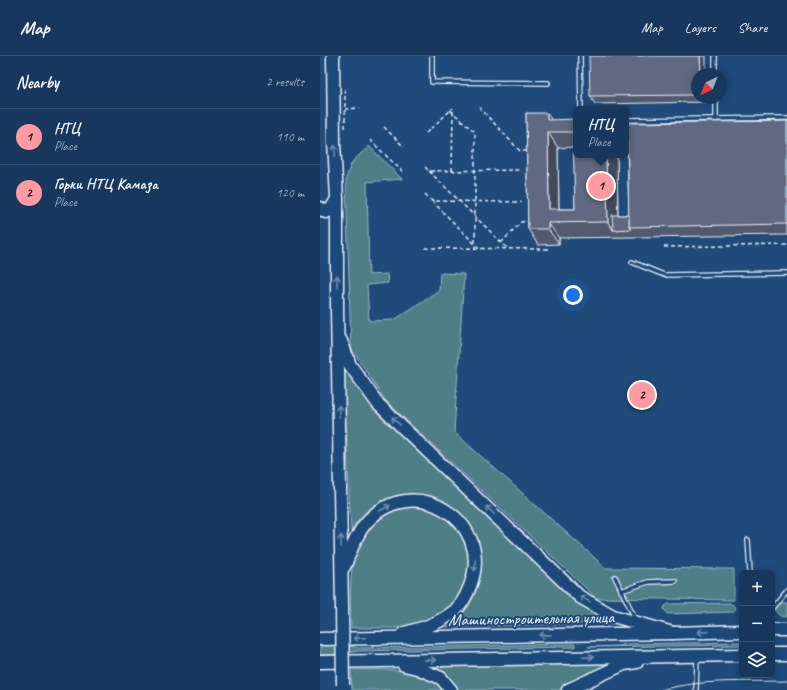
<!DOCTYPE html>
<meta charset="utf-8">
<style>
body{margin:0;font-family:Caveat,sans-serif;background:#203f62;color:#f1f3f6}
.controls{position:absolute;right:12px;bottom:12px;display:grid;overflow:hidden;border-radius:6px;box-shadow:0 2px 10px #0003}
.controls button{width:36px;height:36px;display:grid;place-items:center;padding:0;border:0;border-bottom:1px solid #365272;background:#17385c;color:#f1f3f6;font:20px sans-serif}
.compass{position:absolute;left:371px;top:12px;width:36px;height:36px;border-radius:50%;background:#17385c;box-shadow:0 2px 10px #0003;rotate:223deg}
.you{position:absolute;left:253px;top:239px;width:14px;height:14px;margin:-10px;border:3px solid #fff;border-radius:50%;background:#1a73e8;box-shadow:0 0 0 6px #1a73e833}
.badge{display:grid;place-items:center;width:26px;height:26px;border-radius:50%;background:#ff9aa2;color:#111;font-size:13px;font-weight:700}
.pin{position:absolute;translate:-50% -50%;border:2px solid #fff;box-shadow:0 1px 4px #0006}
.popup{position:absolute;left:253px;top:50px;width:56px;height:52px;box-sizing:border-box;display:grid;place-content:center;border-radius:6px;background:#17385c;filter:drop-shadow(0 1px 3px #0005);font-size:13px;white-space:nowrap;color:#9eacbb}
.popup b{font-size:15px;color:#f1f3f6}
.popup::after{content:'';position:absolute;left:50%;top:100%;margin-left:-8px;border:8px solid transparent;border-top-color:#17385c}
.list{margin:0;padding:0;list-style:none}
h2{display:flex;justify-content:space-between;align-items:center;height:52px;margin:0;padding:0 16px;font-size:17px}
h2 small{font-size:13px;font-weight:400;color:#9eacbb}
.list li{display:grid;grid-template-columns:26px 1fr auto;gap:12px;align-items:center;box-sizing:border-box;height:56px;padding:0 16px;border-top:1px solid #365272}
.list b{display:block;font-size:15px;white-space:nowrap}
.list p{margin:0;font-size:13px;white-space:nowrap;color:#9eacbb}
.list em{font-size:13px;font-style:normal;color:#9eacbb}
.icon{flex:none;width:22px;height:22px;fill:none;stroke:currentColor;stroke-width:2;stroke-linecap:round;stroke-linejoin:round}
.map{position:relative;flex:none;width:467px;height:634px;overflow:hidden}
header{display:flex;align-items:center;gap:24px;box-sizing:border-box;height:56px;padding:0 20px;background:#17385c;border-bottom:1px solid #365272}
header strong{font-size:19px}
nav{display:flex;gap:22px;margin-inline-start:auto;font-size:14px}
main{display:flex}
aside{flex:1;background:#17385c}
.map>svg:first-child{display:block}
.green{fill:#507e87;stroke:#9cb8c0}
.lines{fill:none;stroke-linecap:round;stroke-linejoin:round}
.service-casing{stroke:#e8f1f8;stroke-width:6}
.primary-casing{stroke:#e8f1f8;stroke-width:15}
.path{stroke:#e8f1f8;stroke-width:1.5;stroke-dasharray:4 3;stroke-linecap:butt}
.service{stroke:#1f4a7a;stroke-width:3.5}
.primary{stroke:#1f4a7a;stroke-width:12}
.tram{stroke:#e8f1f8;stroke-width:1}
.primary-bridge-casing{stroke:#e8f1f8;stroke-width:15;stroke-linecap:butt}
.primary-bridge{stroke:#1f4a7a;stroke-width:12}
.wall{fill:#535a6f;stroke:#e8f1f8;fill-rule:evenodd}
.shaded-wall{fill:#434a5a;stroke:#e8f1f8}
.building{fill:#606981;stroke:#e8f1f8;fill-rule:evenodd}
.oneway{stroke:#6f8dac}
.labels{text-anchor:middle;stroke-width:4;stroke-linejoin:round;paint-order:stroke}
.street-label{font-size:17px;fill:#e8f1f8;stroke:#1f4a7a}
</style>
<header>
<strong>Map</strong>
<nav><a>Map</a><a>Layers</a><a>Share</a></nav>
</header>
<main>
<aside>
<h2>Nearby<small>2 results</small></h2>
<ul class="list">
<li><span class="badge">1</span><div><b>НТЦ</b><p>Place</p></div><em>110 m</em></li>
<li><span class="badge">2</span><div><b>Горки НТЦ Камаза</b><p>Place</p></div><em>120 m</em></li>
</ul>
</aside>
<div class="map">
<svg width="467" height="634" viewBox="0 0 467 634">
<rect width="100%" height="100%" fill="#1f4a7a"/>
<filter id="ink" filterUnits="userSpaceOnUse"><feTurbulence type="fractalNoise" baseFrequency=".025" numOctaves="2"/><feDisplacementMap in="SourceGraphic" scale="8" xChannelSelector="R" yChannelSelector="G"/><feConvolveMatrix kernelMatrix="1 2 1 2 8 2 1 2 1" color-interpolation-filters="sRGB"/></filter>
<g filter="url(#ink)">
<g class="green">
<path d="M49 90 82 123 47 126 49 219 67 218 68 227 47 229 49 265 74 264 119 234 120 217 144 218 134 376 286 512 414 513V544L276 542 65 344 31 292 26 122 32 106Z"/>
<path d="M23 307 48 345 57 355 240 531 261 549 293 567 122 571C128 568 135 564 140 560 147 554 152 545 155 537 180 479 122 417 63 445 49 452 37 461 31 476Z"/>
<path d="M94 449 112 452 128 462 141 476 150 493 147 531 126 558 90 572H31C31 534 25 502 51 471 56 464 64 457 72 453 79 451 87 451 94 449Z"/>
<path d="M463 546H467V561C455 561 451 551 463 546Z"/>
<path d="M410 547 414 550 415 554 413 556 348 558 344 553 345 550 349 548Z"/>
<path d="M422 586V589L268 591 298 590 307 588Z"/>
<path d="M18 587 38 592 255 588V591L38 595 17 599H0V588Z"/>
<path d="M299 606 276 615 244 634H137L135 631 100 609Z"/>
<path d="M31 614C65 614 98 609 125 634H32Z"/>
</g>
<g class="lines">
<defs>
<g id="service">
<path d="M112 0V26L228 27"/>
<path d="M260 0 261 53"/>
<path d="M395 0V18"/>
<path d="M396 42V63"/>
<path d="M306 64 467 62"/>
<path d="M312 206 344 219 467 217"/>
<path d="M428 484 430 517"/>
<path d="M295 521 315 562"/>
<path d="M301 535 328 526 355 525"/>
<path d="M452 552 467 534"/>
<path d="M376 634 377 603"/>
</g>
<g id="primary">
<path d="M13 0 14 86 17 143V254L22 552"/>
<path d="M0 152 6 156 11 153 17 143"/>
<path d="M21 285 30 309 58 348 260 541 293 560 353 577"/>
<path d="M24 511C30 497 35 480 45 468 91 413 176 464 150 530 146 541 139 553 129 559 115 569 100 573 84 577"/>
<path d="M452 574H467"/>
<path d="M0 583 353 577 422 575"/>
<path d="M452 598H467"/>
<path d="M0 606 422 599"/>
<path d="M84 609 97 612 121 622 131 634"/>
<path d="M248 634 304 608 317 606"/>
</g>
</defs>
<use href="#service" class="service-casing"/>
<use href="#primary" class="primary-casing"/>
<g class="path">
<path d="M25 33V72"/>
<path d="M159 51 200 95H207"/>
<path d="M25 53 40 52"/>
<path d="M130 54 155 76V193"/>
<path d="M64 71 84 91"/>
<path d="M106 77 133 52"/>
<path d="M50 84 85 118"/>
<path d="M105 111 109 115 201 114"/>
<path d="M109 115 187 192"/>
<path d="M132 115 133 52"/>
<path d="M105 138 112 145 202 146"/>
<path d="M112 145 159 192"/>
<path d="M181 187 201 166 208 165"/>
<path d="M344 191 467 189"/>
<path d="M105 192 229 193"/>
</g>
<use href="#service" class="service"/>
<use href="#primary" class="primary"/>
<path class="tram" d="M341 634C381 623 426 626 467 625"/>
<defs>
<path id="primary-bridge" d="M22 552 23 629"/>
</defs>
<use href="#primary-bridge" class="primary-bridge-casing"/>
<use href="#primary-bridge" class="primary-bridge"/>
</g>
<g class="wall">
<path d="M377 18V42H387V46L275 48 270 40Z"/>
<path d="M206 57 231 64 297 99 298 159H309L307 92H306V70L467 65V179L239 182V188L218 189 208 173ZM254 91 255 153H239L238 92Z"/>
</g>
<g class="shaded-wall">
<path d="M380 0H386V18H381Z"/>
<path d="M384 42H387V46Z"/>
<path d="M227 57 237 72 227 64Z"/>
<path d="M228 76 238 92 239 168 229 153Z"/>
<path d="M286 99H297L298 174H293L288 166Z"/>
<path d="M228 167 239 182V188L228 173Z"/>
</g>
<g class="building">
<path d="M269 0H380L381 18H377V39L270 40Z"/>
<path d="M206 57H227V64L256 63V99H286L288 166 228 167V173H208ZM228 76H253L255 153H229Z"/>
<path d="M467 65V168L309 171 307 67Z"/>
<rect x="306" y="70" width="1" height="14"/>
<path d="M292 159H309V171L311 173 293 174Z"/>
</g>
<defs><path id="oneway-shaft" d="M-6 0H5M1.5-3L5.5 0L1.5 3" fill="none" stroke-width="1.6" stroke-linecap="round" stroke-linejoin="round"/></defs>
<g class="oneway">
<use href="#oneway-shaft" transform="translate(15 95) rotate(-93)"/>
<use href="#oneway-shaft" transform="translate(17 225) rotate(-90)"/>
<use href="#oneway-shaft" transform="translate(19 355) rotate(-91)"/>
<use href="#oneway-shaft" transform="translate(76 365) rotate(-136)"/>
<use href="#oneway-shaft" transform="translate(65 452) rotate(-27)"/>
<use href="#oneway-shaft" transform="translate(170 454) rotate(-136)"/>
<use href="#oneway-shaft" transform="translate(21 485) rotate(-91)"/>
<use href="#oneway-shaft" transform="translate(155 509) rotate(94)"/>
<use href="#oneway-shaft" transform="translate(265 543) rotate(-148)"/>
<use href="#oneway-shaft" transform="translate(383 576) rotate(178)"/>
<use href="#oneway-shaft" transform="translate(225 579) rotate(179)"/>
<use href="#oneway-shaft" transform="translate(39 582) rotate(179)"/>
<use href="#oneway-shaft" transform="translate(268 601) rotate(-1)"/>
<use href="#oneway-shaft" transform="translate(110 604) rotate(-1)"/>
</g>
</g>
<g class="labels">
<g class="street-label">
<text transform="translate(211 562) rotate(-1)" y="6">Машиностроительная улица</text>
</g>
</g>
</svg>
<div class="controls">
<button>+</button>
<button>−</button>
<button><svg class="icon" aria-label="layers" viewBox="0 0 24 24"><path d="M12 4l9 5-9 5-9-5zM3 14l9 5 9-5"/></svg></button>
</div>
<svg class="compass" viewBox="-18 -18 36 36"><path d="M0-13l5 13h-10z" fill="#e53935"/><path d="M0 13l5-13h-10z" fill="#9eacbb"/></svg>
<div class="you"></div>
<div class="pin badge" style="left:281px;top:130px">1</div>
<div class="popup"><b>НТЦ</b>Place</div>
<div class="pin badge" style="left:322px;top:339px">2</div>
</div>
</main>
